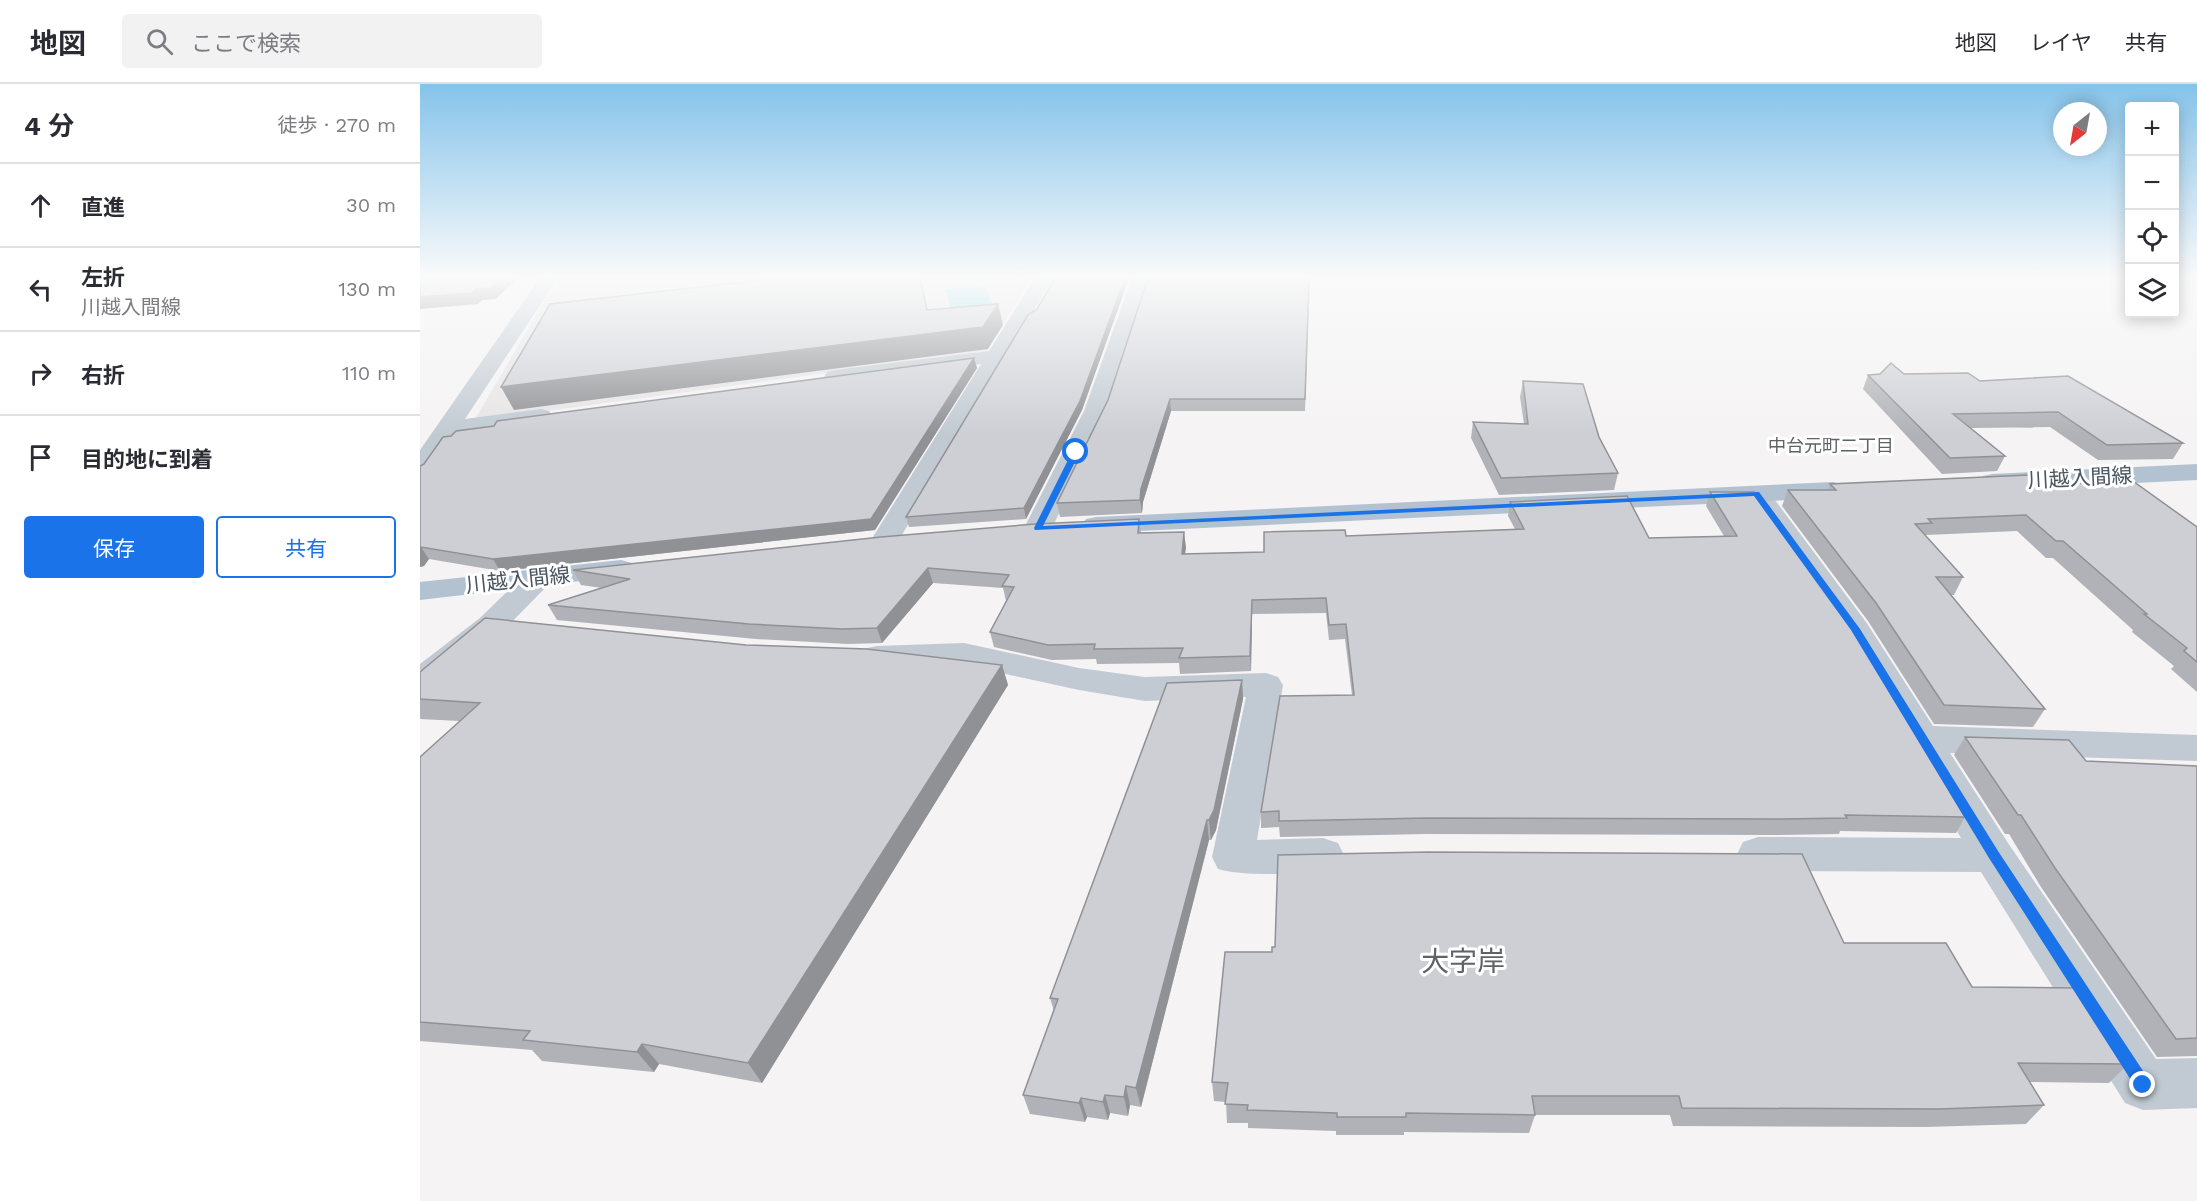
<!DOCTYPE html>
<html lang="ja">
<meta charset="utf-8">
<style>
body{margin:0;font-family:"Work Sans","Noto Sans JP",sans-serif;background:#f2f2f3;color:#2b2b33}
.controls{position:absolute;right:18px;top:18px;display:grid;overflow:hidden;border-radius:6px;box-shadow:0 3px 15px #0003}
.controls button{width:54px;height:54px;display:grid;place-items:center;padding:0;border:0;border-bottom:2px solid #e1e1e2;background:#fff;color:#2b2b33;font:30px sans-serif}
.compass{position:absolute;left:1633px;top:18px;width:54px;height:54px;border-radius:50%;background:#fff;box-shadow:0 3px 15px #0003;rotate:211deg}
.stop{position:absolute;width:18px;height:18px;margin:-14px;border:4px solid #1a73e8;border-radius:50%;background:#fff}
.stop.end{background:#1a73e8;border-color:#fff;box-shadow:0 2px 6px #0008}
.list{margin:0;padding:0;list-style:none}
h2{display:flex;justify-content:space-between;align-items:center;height:78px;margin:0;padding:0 24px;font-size:26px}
h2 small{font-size:20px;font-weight:400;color:#7c7c81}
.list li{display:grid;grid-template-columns:39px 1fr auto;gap:18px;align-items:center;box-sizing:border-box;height:84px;padding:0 24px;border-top:2px solid #e1e1e2}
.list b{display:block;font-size:22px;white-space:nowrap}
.list p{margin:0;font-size:20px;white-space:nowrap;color:#7c7c81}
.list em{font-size:20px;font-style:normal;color:#7c7c81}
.actions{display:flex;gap:12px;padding:18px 24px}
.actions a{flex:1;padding:14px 0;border:2px solid #1a73e8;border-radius:6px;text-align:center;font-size:21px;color:#1a73e8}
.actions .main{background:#1a73e8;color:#fff}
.icon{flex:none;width:33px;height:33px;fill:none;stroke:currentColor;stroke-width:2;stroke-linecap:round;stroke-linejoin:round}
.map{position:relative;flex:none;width:1777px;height:1117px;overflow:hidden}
header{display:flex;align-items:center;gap:36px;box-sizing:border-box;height:84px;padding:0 30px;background:#fff;border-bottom:2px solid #e1e1e2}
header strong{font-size:28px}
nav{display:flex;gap:33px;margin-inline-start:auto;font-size:21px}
.search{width:420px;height:54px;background:#f2f2f3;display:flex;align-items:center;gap:15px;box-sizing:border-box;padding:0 21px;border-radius:6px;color:#7c7c81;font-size:22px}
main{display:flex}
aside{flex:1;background:#fff}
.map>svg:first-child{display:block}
.education{fill:#e6e4e5}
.water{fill:#90daee}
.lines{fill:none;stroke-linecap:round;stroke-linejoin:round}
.street{fill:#c1cad2;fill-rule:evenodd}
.primary{fill:#b3c2d1;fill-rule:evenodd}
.wall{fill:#b0b2b7}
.shaded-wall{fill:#909195}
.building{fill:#cdcfd5;stroke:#909195;stroke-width:1.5}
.route{fill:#1a73e8}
.labels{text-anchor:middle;stroke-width:6;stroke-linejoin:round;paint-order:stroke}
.far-neighbourhood-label{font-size:18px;fill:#5f6368;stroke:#fff}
.street-label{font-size:21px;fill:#4a5661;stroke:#fff}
.near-quarter-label{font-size:28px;fill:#5f6368;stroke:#fff}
</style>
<header>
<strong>地図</strong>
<div class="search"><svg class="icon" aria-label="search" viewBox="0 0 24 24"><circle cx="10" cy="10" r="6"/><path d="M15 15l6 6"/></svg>ここで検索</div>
<nav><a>地図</a><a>レイヤ</a><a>共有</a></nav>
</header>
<main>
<aside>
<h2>4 分<small>徒歩 · 270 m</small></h2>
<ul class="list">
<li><svg class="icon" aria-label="ahead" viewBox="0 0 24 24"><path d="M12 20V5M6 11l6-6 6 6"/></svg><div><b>直進</b></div><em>30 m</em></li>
<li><svg class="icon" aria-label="left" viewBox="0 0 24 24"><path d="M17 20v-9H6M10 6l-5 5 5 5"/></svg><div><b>左折</b><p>川越入間線</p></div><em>130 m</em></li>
<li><svg class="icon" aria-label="right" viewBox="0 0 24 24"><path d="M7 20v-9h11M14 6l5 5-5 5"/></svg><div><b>右折</b></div><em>110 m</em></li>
<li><svg class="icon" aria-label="arrive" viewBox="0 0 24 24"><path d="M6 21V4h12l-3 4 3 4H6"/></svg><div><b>目的地に到着</b></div></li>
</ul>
<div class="actions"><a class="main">保存</a><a>共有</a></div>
</aside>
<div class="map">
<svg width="1777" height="1117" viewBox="0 0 1777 1117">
<rect width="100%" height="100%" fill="#f5f3f3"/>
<path class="education" d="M142 194H611L567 267 54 337 125 216Z"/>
<path class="water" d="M565 201 577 234 534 239 526 205Z"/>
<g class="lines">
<g class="street">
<path d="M120 194H138L45 335 121 325 129 327 133 332 129 337 121 339 35 351 9 390 0 393V366Z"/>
<path d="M615 194H633L479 456 475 462 465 465 455 462 451 456 561 280 415 300 407 298 404 293 407 288 415 286 569 267Z"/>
<path d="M712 194H730L688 327 632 444 628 450 618 452 608 450 604 444 664 327Z"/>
<path d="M1337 402 1346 404 1446 538 1513 642 1777 651V677L1530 669 1588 759 1736 975 1777 974V1024L1723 1026 1705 1019 1561 788 1338 787 1323 782 1317 770 1323 758 1338 753 1541 754 1420 547 1324 410 1328 404Z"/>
<path d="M118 485 129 488 133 494 129 500 82 548 12 606 0 609V580L60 534 107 488Z"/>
<path d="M544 559 659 584 725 593 846 589 858 593 863 601 837 756 903 754 918 759 924 771 918 783C892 791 824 793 798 785L792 773 826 613 725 617 659 606 544 581 456 584 444 581 439 573 444 565 456 562Z"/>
</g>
<g class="primary">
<path d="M1777 380V396L1572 406 1563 404 1559 398 1563 392 1572 390Z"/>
<path d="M1413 398 1422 400 1426 406 1422 412 1413 414 676 449 666 447 662 441 666 435 676 433Z"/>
<path d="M201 476 212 479 216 485 212 491 0 516V498Z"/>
</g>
</g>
<g class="wall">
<path d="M635 194H709L662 326 606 435 489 443 486 433 617 225Z"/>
<path d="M890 194 885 327H751L723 418 722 429 640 433 637 419 688 316Z"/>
<path d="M554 274 557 284 455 446 80 487 9 475 4 482 0 483V382Z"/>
<path d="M1484 290 1560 297 1763 359 1753 375 1678 376 1630 343 1551 344 1585 372 1577 387 1522 390 1443 305 1448 291Z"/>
<path d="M1103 297 1179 353 1198 389 1194 406 1079 411 1051 354 1053 338 1104 340 1100 313Z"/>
<path d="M1410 400 1623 402 1777 443V608L1751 585 1754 582 1712 548 1713 546 1633 474H1626L1597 447 1506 451V452L1543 493 1534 511H1531L1625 625 1613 643 1514 640 1448 537 1362 422 1368 406H1408Z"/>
<path d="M1290 408 1545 733 1536 749 1420 747 1419 750 1355 751 1006 750 860 753 859 743 841 744V728L932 611 925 555 909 556 906 529 832 530 831 587 760 590 759 579 677 580 676 575 632 576 574 563 570 548 586 517 583 504 513 499 462 559 428 560 336 555 137 536 128 521 182 504 161 501 153 486 719 435 721 449 766 463 765 470 844 468 926 452 1095 445 1088 432 1090 418 1229 454 1304 452 1286 422Z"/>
<path d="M326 561 582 581 588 601 342 999 239 980 234 988 122 977 112 966 0 957V673L40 637 0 635V588Z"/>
<path d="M822 596 823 615 796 746 791 756H789L721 1023 710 1021 708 1032 690 1029 688 1036 667 1033 665 1038 610 1030 603 1011 634 927 630 914Z"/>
<path d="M1545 653 1666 677 1777 682V972L1737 973 1621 803 1589 750H1585L1534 671Z"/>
<path d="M1424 859 1552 903 1708 980 1689 999 1610 998 1624 1021 1606 1040 1505 1043 1253 1042 1250 1031H1115L1109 1049 984 1048V1051H916V1047L828 1044V1039H807L806 1018 794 1017 792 998 852 868Z"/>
</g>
<g class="shaded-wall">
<path d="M80 194H97L76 215 62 216 58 220 0 225V213L56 205Z"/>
<path d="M705 194H709L662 326 606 435 604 424Z"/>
<path d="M578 220 583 241 568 265 94 326 81 303Z"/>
<path d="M554 274 557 284 455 446 80 487 73 475Z"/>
<path d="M750 315 751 327 723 418 722 429 720 416 721 405Z"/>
<path d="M764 448 766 463 763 484 762 470Z"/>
<path d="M1 463 9 475 4 482 0 483V465Z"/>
<path d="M508 484 513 499 462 559 457 544Z"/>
<path d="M832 516V530L831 587 830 572Z"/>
<path d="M582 581 588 601 342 999 328 979Z"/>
<path d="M822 596 823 615 796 746 791 756 789 736Z"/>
<path d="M787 736 789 756 721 1023 716 1004Z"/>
<path d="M222 960 239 980 234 988 217 968Z"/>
<path d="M706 1002 710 1021 708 1032 704 1013Z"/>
<path d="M685 1011 690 1029 688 1036 683 1018Z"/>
<path d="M661 1014 667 1033 665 1038 659 1019Z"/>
</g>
<g class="building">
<path d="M0 194H80L71 204 56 205 52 209 0 213Z"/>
<path d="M359 194H379L378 196 399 194H500L507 226 578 220 563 243 81 303 130 220Z"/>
<path d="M635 194H705L660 317 604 424 486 433 608 231 617 225Z"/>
<path d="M728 194H889L885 315H750L721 405 720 416 637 419 688 316Z"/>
<path d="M554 274 451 435 73 475 1 463 0 465V382L4 380 23 353 31 352 36 347 74 342 77 337Z"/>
<path d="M1471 279 1484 290 1548 289 1560 297 1648 292 1763 359 1687 361 1638 328 1533 330 1585 372 1530 374 1448 291 1460 290Z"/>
<path d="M1103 297 1163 300 1179 353 1198 389 1081 394 1053 338 1108 340Z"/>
<path d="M1609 391 1623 402 1710 395 1777 443V578L1764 567 1767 564 1724 530H1727L1643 457H1636L1606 431 1508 435 1512 439 1495 440 1543 493H1516L1625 625 1524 621 1456 519 1368 406H1416L1410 400Z"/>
<path d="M1290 408H1334L1425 533 1545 733 1425 731 1427 734 1362 735 1008 734 859 737V727L841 728 860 612 934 611 926 540 909 541 906 514 832 516 830 572 759 574 763 564 674 565 675 560 628 561 570 548 594 503 582 502 589 491 508 484 457 544 422 545 329 540 128 521 210 495 153 486 461 453 615 440 719 435 718 449 764 448 762 470 844 468V448L925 446 926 452 1104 445 1090 418 1207 412 1229 454 1317 452Z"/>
<path d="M65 534 326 561 447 565 582 581 328 979 222 960 217 968 103 956 110 947 0 938V673L60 619 0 615V588Z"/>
<path d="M822 596 794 726 789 736H787L716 1004 706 1002 704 1013 685 1011 683 1018 661 1014 659 1019 603 1011 638 915 630 914 747 599Z"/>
<path d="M1545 653 1649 656 1666 677 1777 682V954L1756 955 1635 784 1601 731H1598Z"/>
<path d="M1008 768 1382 770 1424 859H1526L1552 903 1660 904 1708 980 1598 979 1624 1021 1520 1025 1262 1024 1259 1012H1112L1115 1031 986 1029V1033H917V1029L827 1026 828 1021 805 1020 808 999 792 998 805 868H852V863H855L858 771Z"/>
</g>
<linearGradient id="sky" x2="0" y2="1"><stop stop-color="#85c3ea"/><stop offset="0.55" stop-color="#fafafa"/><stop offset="1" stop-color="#fafafa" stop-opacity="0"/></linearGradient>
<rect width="1777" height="351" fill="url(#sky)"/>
<path class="route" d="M656 366 660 368 623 442 1339 408 1440 545 1578 767 1729 996 1731 1001 1729 1007 1723 1009 1718 1007 1569 774 1431 546 1334 412 615 446 614 444 652 368Z"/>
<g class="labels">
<g class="far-neighbourhood-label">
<text x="1411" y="368">中台元町二丁目</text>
</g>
<g class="street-label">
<text transform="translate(1660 394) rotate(-3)" y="7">川越入間線</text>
<text transform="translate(98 496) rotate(-6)" y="7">川越入間線</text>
</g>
<g class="near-quarter-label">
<text x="1043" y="887">大字岸</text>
</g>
</g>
</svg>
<div class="controls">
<button>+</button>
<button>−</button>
<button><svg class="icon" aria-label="locate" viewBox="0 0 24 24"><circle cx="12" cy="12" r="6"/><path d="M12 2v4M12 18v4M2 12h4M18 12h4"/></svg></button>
<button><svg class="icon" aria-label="layers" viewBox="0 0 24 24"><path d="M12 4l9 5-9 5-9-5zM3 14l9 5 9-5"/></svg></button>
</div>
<svg class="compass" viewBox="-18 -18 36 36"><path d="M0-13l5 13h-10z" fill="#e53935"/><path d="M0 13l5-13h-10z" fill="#7c7c81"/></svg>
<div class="stop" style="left:656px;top:368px"></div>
<div class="stop end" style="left:1723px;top:1001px"></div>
</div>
</main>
